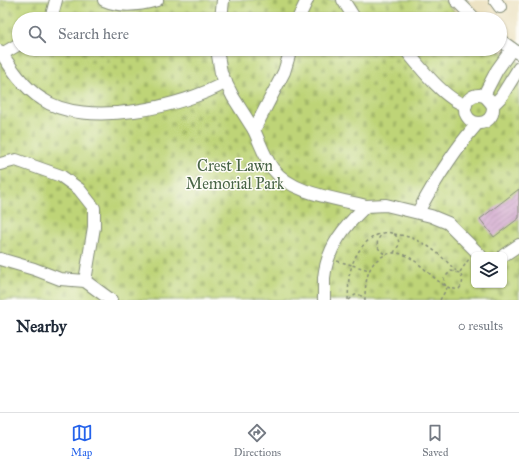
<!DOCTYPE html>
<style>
body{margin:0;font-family:"IM FELL Great Primer",serif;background:#f2f2f3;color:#1f2937}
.controls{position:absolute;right:12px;bottom:12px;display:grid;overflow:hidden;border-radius:6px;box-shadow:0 1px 3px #0004}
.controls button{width:36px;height:36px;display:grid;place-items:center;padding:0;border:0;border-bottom:1px solid #e0e1e3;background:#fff;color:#1f2937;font:20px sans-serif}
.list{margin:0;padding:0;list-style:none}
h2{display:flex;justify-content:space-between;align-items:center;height:52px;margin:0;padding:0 16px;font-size:17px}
h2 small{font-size:13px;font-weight:400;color:#747a83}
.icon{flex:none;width:22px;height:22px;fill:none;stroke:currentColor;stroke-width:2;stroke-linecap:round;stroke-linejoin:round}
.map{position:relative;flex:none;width:519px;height:300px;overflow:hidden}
.search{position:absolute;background:#fff;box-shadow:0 1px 3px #0004;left:12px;right:12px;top:12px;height:44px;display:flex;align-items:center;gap:10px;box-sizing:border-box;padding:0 14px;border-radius:22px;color:#747a83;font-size:15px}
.sheet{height:112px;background:#fff}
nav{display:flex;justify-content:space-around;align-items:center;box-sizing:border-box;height:56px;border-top:1px solid #e0e1e3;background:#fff;font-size:11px;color:#747a83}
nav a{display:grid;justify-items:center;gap:2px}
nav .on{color:#2563eb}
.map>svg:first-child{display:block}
.cemetery{fill:url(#cemetery-stones);stroke:#6e8856;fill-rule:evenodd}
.building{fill:url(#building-hatch)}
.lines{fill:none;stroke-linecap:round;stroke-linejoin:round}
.minor-casing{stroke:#858e78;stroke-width:14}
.path{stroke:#858e78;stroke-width:1.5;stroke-dasharray:3 3;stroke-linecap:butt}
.minor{stroke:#fff;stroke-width:12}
.labels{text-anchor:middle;stroke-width:3;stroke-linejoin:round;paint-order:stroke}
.park-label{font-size:16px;fill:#476345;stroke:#fdfcf7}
</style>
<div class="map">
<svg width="519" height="300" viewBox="0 0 519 300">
<defs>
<pattern id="cemetery-stones" width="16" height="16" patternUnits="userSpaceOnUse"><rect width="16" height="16" fill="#bed477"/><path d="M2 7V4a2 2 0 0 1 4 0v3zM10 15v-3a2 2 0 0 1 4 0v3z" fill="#a3b768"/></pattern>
<pattern id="building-hatch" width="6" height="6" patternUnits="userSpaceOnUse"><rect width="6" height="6" fill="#d6b0d1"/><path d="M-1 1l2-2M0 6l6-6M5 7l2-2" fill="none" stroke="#ad90aa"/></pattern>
</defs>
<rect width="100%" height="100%" fill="#fdfcf7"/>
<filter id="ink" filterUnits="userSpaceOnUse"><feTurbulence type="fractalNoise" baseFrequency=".025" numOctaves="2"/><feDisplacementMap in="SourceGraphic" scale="8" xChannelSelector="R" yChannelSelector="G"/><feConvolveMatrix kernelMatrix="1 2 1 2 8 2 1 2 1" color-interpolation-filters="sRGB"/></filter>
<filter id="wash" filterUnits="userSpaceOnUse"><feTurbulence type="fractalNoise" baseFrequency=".012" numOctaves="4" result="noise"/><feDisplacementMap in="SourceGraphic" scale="16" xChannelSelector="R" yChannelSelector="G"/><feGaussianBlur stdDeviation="0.9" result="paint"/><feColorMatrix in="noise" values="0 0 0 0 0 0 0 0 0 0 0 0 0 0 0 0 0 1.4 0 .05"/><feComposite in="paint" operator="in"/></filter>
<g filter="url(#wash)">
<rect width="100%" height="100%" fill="#ebe0bd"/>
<path class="cemetery" d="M0 0H444L461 19H19V49H497L519 62V300H0ZM474 255H504V285H474Z"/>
<g id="blocks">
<path class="building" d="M519 189V218L494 237 480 219Z"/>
</g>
</g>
<g filter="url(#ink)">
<use href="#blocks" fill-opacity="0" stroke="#858e78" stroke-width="1"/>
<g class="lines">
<defs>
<g id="minor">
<path d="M104 0C120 7 140 5 157 0"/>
<path d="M343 0 355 19"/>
<path d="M456 0 475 19"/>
<path d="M495 0 500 7"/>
<path d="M51 19 56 0"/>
<path d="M221 19 223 0"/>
<path d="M298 19 307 0"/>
<path d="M500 40 518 53"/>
<path d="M217 49 221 73 233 97 254 130"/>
<path d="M291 49 284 72 254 130C260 143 265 158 273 169 293 195 337 198 366 206"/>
<path d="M405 49C418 65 446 101 466 105"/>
<path d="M512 49 497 70 484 95 493 105 501 97 519 68"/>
<path d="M0 51C11 68 24 88 42 99 84 129 184 107 226 82"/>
<path d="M2 54 19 44"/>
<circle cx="479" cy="109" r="14"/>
<path d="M0 164 16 160 61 176 79 189 94 208V227L85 281"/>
<path d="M418 212C435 181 453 151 477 124"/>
<path d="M504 255 519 245"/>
<path d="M0 259 34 269 60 279 85 281 111 300"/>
<path d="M324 300C324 293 324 285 324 278 327 247 345 226 366 206L386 205 431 216 448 223 480 255"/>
</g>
</defs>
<use href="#minor" class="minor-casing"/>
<g class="path">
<path d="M383 233C392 231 399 235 399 245L393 254"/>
<path d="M394 234C421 237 438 252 456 271"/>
<path d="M337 261 352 265C357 251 367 237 383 233 374 242 376 250 387 255"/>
<path d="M460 272 469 259"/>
<path d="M348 300 349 276 352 265 369 270"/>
<path d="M349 300 355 295H360L365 299"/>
<path d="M365 300C365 287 366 269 377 260 411 233 433 293 459 289 464 283 463 279 460 273L451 271 444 278V283L447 288"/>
<path d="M440 300 447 288"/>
</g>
<use href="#minor" class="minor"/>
</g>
</g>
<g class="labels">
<g class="park-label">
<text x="235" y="171">Crest Lawn<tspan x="235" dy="18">Memorial Park</tspan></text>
</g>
</g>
</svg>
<div class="controls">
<button><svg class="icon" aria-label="layers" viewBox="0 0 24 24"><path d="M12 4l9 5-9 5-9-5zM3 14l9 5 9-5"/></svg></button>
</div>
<div class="search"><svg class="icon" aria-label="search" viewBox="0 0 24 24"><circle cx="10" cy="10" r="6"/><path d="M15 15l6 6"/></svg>Search here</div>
</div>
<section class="sheet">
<h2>Nearby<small>0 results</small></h2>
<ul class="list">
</ul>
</section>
<nav>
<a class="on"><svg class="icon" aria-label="map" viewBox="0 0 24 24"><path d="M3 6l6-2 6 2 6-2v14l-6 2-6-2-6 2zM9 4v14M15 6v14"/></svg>Map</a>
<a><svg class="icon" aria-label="directions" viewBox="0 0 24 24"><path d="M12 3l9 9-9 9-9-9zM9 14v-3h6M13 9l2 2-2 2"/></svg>Directions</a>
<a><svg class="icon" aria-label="saved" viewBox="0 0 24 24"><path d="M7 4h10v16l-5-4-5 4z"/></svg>Saved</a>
</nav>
